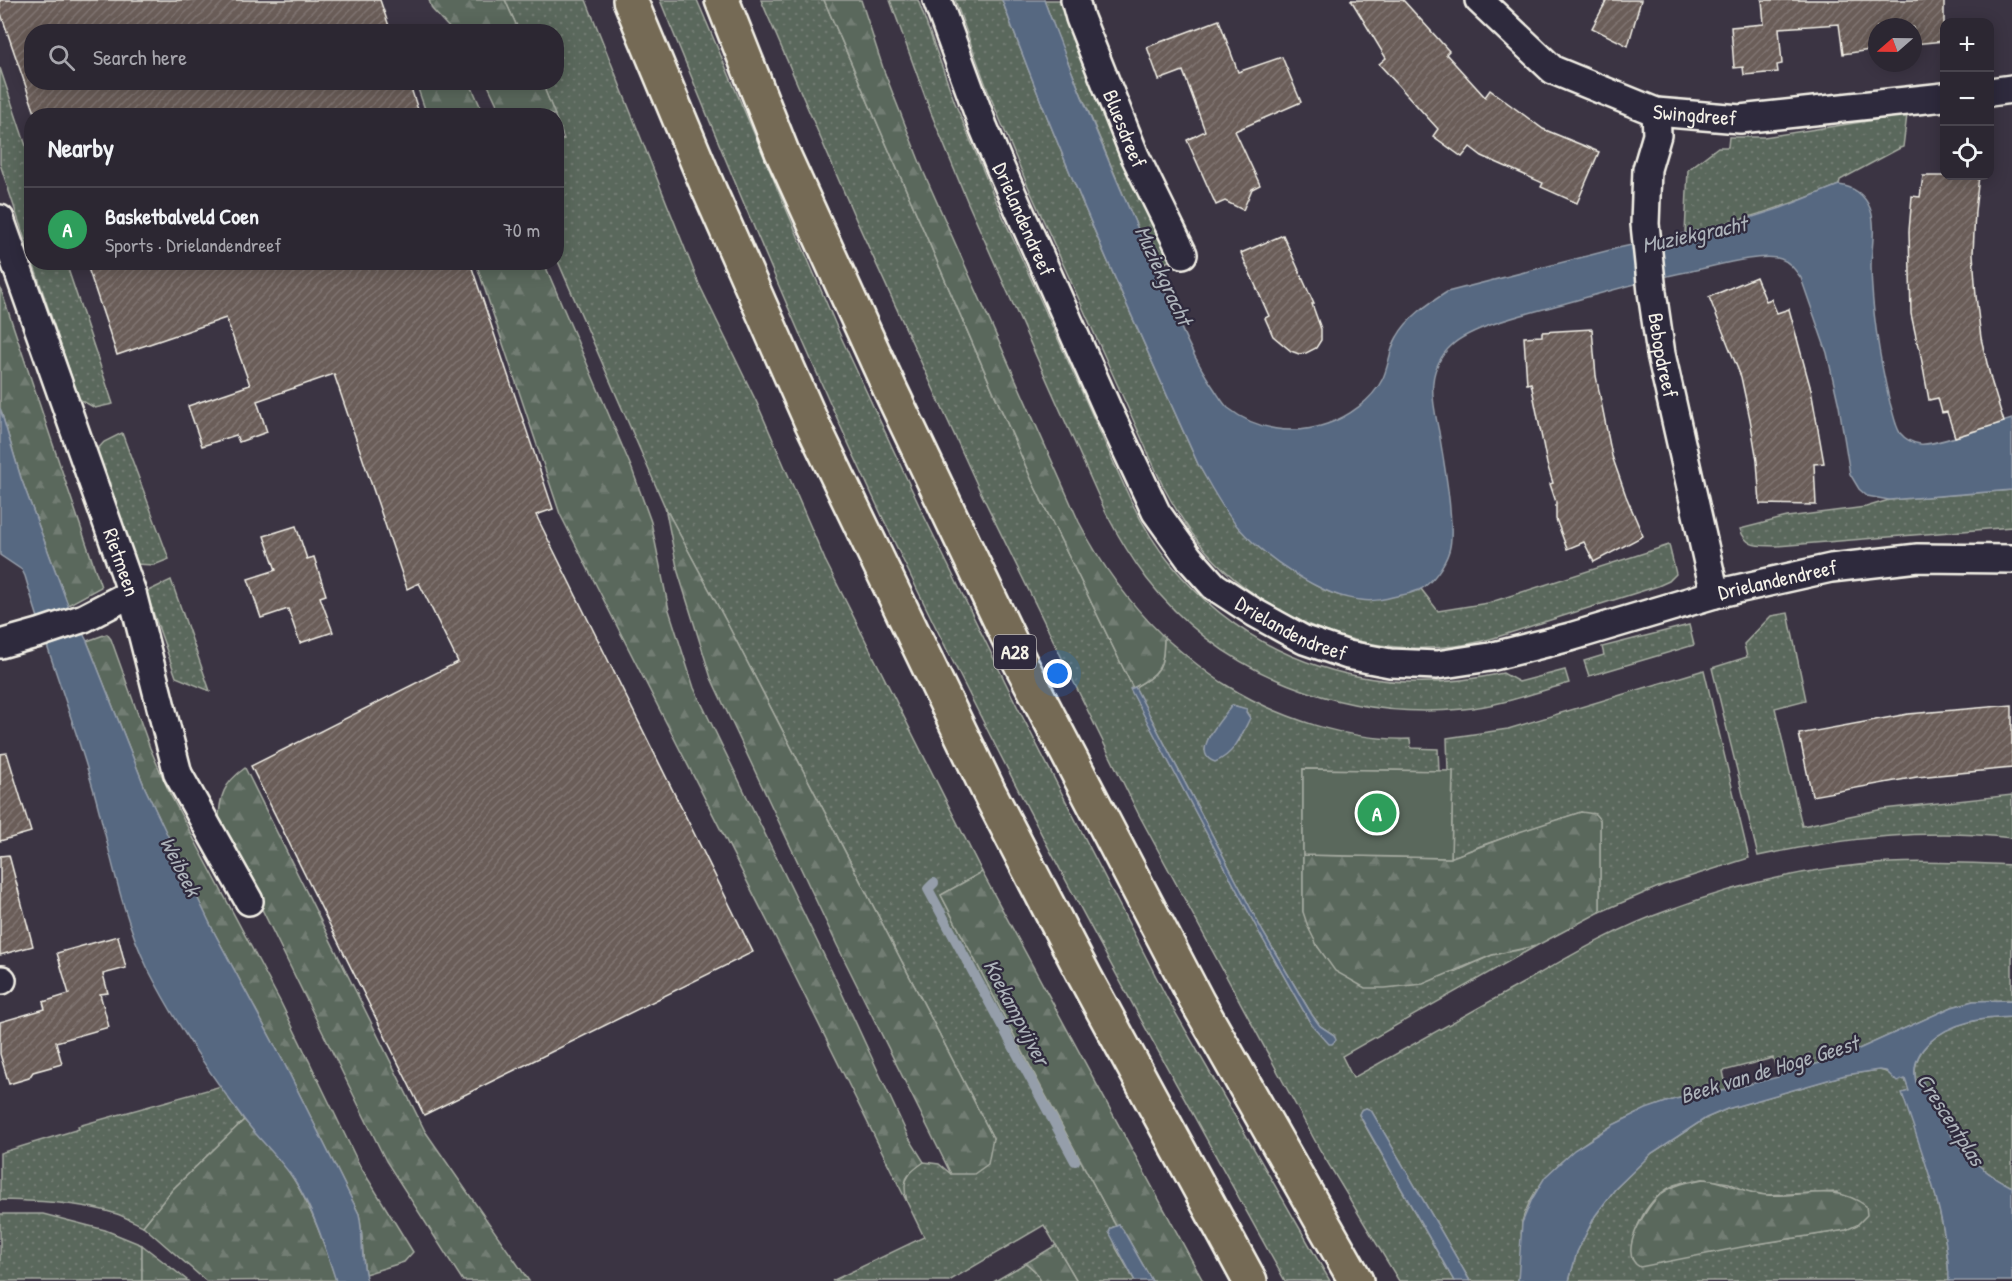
<!DOCTYPE html>
<meta charset="utf-8">
<style>
body{margin:0;font-family:"Patrick Hand",sans-serif;background:#38333e;color:#f1f3f6}
.controls{position:absolute;right:18px;top:18px;display:grid;overflow:hidden;border-radius:12px;box-shadow:0 3px 15px #0003}
.controls button{width:54px;height:54px;display:grid;place-items:center;padding:0;border:0;border-bottom:2px solid #48444d;background:#2c2732;color:#f1f3f6;font:30px sans-serif}
.compass{position:absolute;left:1868px;top:18px;width:54px;height:54px;border-radius:50%;background:#2c2732;box-shadow:0 3px 15px #0003;rotate:250deg}
.you{position:absolute;left:1058px;top:674px;width:21px;height:21px;margin:-15px;border:4px solid #fff;border-radius:50%;background:#1a73e8;box-shadow:0 0 0 9px #1a73e833}
.badge{display:grid;place-items:center;width:39px;height:39px;border-radius:50%;background:#8abfa5;color:#fff;font-size:20px;font-weight:700}
.pin{position:absolute;translate:-50% -50%;border:3px solid #fff;box-shadow:0 2px 6px #0006}
.list{margin:0;padding:0;list-style:none}
h2{display:flex;justify-content:space-between;align-items:center;height:78px;margin:0;padding:0 24px;font-size:26px}
h2 small{font-size:20px;font-weight:400;color:#a6a5ac}
.list li{display:grid;grid-template-columns:39px 1fr auto;gap:18px;align-items:center;box-sizing:border-box;height:84px;padding:0 24px;border-top:2px solid #48444d}
.list b{display:block;font-size:22px;white-space:nowrap}
.list p{margin:0;font-size:20px;white-space:nowrap;color:#a6a5ac}
.list em{font-size:20px;font-style:normal;color:#a6a5ac}
.icon{flex:none;width:33px;height:33px;fill:none;stroke:currentColor;stroke-width:2;stroke-linecap:round;stroke-linejoin:round}
.map{position:relative;flex:none;width:2012px;height:1281px;overflow:hidden}
.search{position:absolute;background:#2c2732;box-shadow:0 3px 15px #0003;left:24px;top:24px;width:540px;height:66px;display:flex;align-items:center;gap:15px;box-sizing:border-box;padding:0 21px;border-radius:24px;color:#a6a5ac;font-size:22px}
.panel{position:absolute;background:#2c2732;box-shadow:0 3px 15px #0003;left:24px;top:108px;width:540px;height:162px;border-radius:24px}
.map>svg:first-child{display:block}
.grass{fill:url(#grass-dots);stroke:#a7aca2;stroke-width:1.5;fill-rule:evenodd}
.forest{fill:url(#forest-firs);stroke:#a7aca2;stroke-width:1.5}
.park{fill:#5a675c;stroke:#a7aca2;stroke-width:1.5}
.water{fill:#566781;stroke:#959eaa;stroke-width:1.5}
.lines{fill:none;stroke-linecap:round;stroke-linejoin:round}
.stream{stroke:#959eaa;stroke-width:10}
.building{fill:url(#building-hatch);stroke:#f4f1e8;stroke-width:1.5}
.street-casing{stroke:#f4f1e8;stroke-width:32}
.highway-casing{stroke:#f4f1e8;stroke-width:38}
.street{stroke:#2f2a3d;stroke-width:27}
.highway{stroke:#756a55;stroke-width:33}
.labels{text-anchor:middle;stroke-width:4.5;stroke-linejoin:round;paint-order:stroke}
.shield{fill:#2f2a3d;stroke:#b9b5b5;stroke-width:1.5}
.shield-label{font-size:20px;font-weight:bold;fill:#f4f1e8}
.street-label{font-size:21px;fill:#f4f1e8;stroke:#2f2a3d}
.water-label{font-size:22px;font-style:italic;fill:#adb3ba;stroke:#2f2a3d}
</style>
<div class="map">
<svg width="2012" height="1281" viewBox="0 0 2012 1281">
<defs>
<pattern id="grass-dots" width="8" height="8" patternUnits="userSpaceOnUse" patternTransform="scale(1.5)"><rect width="8" height="8" fill="#5a675c"/><path d="M2 2h.1M6 6h.1" fill="none" stroke="#727d73" stroke-width="1.8" stroke-linecap="round"/></pattern>
<pattern id="forest-firs" width="22" height="20" patternUnits="userSpaceOnUse" patternTransform="scale(1.5)"><rect width="22" height="20" fill="#5a675c"/><path d="M5 1l3.5 6h-7zM16 11l3.5 6h-7z" fill="#727d73"/></pattern>
<pattern id="building-hatch" width="6" height="6" patternUnits="userSpaceOnUse" patternTransform="scale(1.5)"><rect width="6" height="6" fill="#6a5d59"/><path d="M-1 1l2-2M0 6l6-6M5 7l2-2" fill="none" stroke="#807571"/></pattern>
</defs>
<rect width="100%" height="100%" fill="#3b3443"/>
<filter id="ink" filterUnits="userSpaceOnUse"><feTurbulence type="fractalNoise" baseFrequency=".0167" numOctaves="2"/><feDisplacementMap in="SourceGraphic" scale="12" xChannelSelector="R" yChannelSelector="G"/><feConvolveMatrix kernelMatrix="1 2 1 2 8 2 1 2 1" color-interpolation-filters="sRGB"/></filter>
<g filter="url(#ink)">
<g class="grass">
<path d="M505 0H586L699 284 757 403 825 560 982 872 941 895 1039 1083 1116 1226 1111 1228 1116 1248 1135 1281H1077L1044 1225 949 1281H832L924 1237 907 1202 903 1186 912 1170 924 1162 939 1164 951 1174 993 1138 727 623 665 507 557 259V142L564 139 542 83 556 82V32L519 31Z"/>
<path d="M660 0H697L841 337 924 516 1018 708 1167 998 1330 1281H1285C1148 1034 1011 787 890 533 807 358 733 179 660 0Z"/>
<path d="M761 0H824L1033 483 1133 688 1131 690 1260 934 1311 1024 1334 1035 1320 1026 1312 1015 1263 932 1135 687C1162 672 1163 667 1164 637 1184 654 1203 671 1226 685 1279 718 1348 741 1410 739L1411 748 1438 749 1439 771 1303 769V911L1318 947 1455 972 1492 955 1536 946 1342 1056 1353 1078C1409 1047 1466 1015 1523 983 1570 956 1617 928 1669 910 1739 884 1814 866 1890 863 1931 861 1971 863 2012 865V1000L1973 1001 1952 1007 1841 1057 1778 1075 1773 1058 1723 1071 1727 1090C1709 1092 1690 1094 1673 1100 1617 1118 1538 1160 1522 1222 1521 1229 1522 1237 1522 1245 1521 1257 1519 1269 1518 1281H1470L1371 1110 1366 1108 1361 1110 1359 1115 1454 1281H1399L1320 1150 1138 813 980 491 853 213ZM1233 705 1247 710 1246 712 1250 715 1239 741 1205 750 1209 736Z"/>
<path d="M890 0H918L955 103 995 199 1131 501C1142 523 1154 544 1170 563 1253 665 1377 701 1503 673L1519 682 1565 670 1569 683C1534 693 1499 706 1463 709 1344 721 1221 675 1147 579 1131 558 1118 536 1106 513L968 203 931 113Z"/>
<path d="M955 0H1002C1060 158 1129 311 1198 464 1228 517 1246 542 1298 575 1309 582 1326 593 1339 595 1349 597 1361 595 1371 595 1391 595 1403 595 1421 589L1438 611 1488 603 1669 545 1676 574 1669 581 1658 586C1620 598 1582 610 1544 622 1515 631 1487 642 1456 646 1359 658 1258 617 1197 540 1184 523 1173 505 1163 486L1027 184 988 91Z"/>
<path d="M1044 0H1066L1160 225 1171 260 1154 268 1061 46Z"/>
<path d="M0 68 31 161V258L0 164Z"/>
<path d="M1907 115 1903 147 1900 148 1840 180 1839 185C1789 206 1739 221 1685 234L1688 170 1718 147H1728L1729 137H1764Z"/>
<path d="M33 263H66L113 404 95 408 79 399Z"/>
<path d="M122 433 169 559 154 565 135 564 96 451 104 442Z"/>
<path d="M2012 490V527L1777 546C1759 545 1747 549 1740 529L1787 517 1866 507 1889 500Z"/>
<path d="M171 580 210 691 176 677 146 592Z"/>
<path d="M1788 613 1806 700 1775 708 1802 826 1883 809 2012 795V838C1927 828 1842 838 1758 856L1712 668 1747 657 1744 644 1771 616Z"/>
<path d="M1689 625 1694 645 1589 676 1584 661 1604 655 1602 647Z"/>
<path d="M1704 670 1749 858 1663 885 1600 912V820L1581 812 1483 845 1451 858 1453 771H1448L1447 738 1508 729Z"/>
<path d="M2012 1017V1187C1965 1164 1942 1128 1922 1081L1916 1083C1909 1049 1940 1029 1969 1022 1983 1018 1998 1018 2012 1017Z"/>
<path d="M1879 1070C1891 1072 1891 1078 1905 1079L1909 1091 1903 1093C1922 1154 1948 1216 1949 1281H1569L1577 1252 1595 1216 1615 1189 1652 1153 1706 1118 1727 1109 1845 1075ZM1703 1179 1729 1183 1746 1191 1765 1195 1837 1192 1846 1230 1757 1244 1632 1259C1631 1230 1647 1197 1675 1185 1684 1182 1694 1180 1703 1179Z"/>
<path d="M221 1086 244 1120 173 1189 143 1226C134 1222 125 1217 117 1214 80 1202 38 1201 0 1200V1153L79 1129 78 1126Z"/>
<path d="M0 1214H43L105 1230 142 1245V1281H0Z"/>
<path d="M1026 1263 1035 1271 1041 1281H995Z"/>
</g>
<g class="forest">
<path d="M429 0H505L519 31H452L432 9Z"/>
<path d="M824 0H861L884 71 924 173 1079 522C1101 565 1129 603 1164 637 1163 669 1161 672 1133 688L1033 483Z"/>
<path d="M416 83H470L484 115H427Z"/>
<path d="M487 83H542L555 115H502Z"/>
<path d="M476 263H544L632 469 651 522 669 610 694 688 835 978 909 1138 924 1162C905 1175 902 1180 907 1202L785 956 560 514Z"/>
<path d="M0 287 101 587 68 605 21 478 0 408Z"/>
<path d="M665 507 727 623 993 1138 988 1164 974 1174H951L837 945 711 678 678 572Z"/>
<path d="M107 634 111 639 150 748 170 794 281 1003 360 1166 413 1252 404 1262 365 1274C362 1254 363 1234 359 1214L283 1061 214 932 178 859 145 788 87 641Z"/>
<path d="M245 768 425 1131 529 1281H463L386 1161 219 822C219 796 224 783 245 768Z"/>
<path d="M1581 812 1595 814 1600 820V912L1536 946 1492 955 1423 984 1385 988H1365L1335 971 1318 947 1308 927 1303 912V855L1450 858 1519 832Z"/>
<path d="M982 872 1203 1281H1152L1123 1230 1119 1225 1116 1226 1039 1083 941 895Z"/>
<path d="M244 1120C255 1131 266 1142 276 1154 306 1191 322 1236 336 1280L206 1281 143 1226 173 1189Z"/>
<path d="M1703 1179C1726 1180 1744 1194 1766 1195 1802 1198 1833 1182 1866 1206L1867 1215 1857 1225 1846 1230 1757 1244 1640 1267C1616 1254 1646 1207 1660 1195 1672 1185 1688 1182 1703 1179Z"/>
<path d="M142 1245 187 1280 188 1281H142Z"/>
<path d="M1056 1245 1077 1281H1041L1035 1271 1026 1263Z"/>
</g>
<path class="park" d="M1303 769 1453 771 1451 858 1303 855Z"/>
<g class="water">
<path d="M1002 0H1044C1081 99 1123 196 1166 293 1180 326 1194 360 1215 390 1219 396 1223 403 1228 408 1256 430 1293 436 1327 424 1348 417 1372 400 1382 380 1389 367 1389 350 1397 337 1408 317 1428 304 1447 292L1618 248 1737 222 1781 208 1839 185C1854 187 1864 194 1870 208 1877 226 1871 249 1871 267 1872 311 1880 361 1890 403 1893 412 1895 425 1900 433 1905 439 1913 443 1920 444 1933 447 1994 424 2012 419V490L1889 500 1867 496 1859 489 1850 474 1839 406 1827 353 1801 278C1795 270 1790 262 1781 259 1759 252 1709 268 1686 272 1646 280 1606 292 1566 303 1537 311 1471 326 1451 346 1441 355 1434 369 1433 382 1431 398 1436 417 1439 432 1443 458 1448 483 1450 509 1451 522 1453 538 1449 551 1445 564 1432 584 1419 590 1412 593 1404 595 1397 596 1385 599 1373 602 1361 600 1321 597 1263 556 1237 526 1221 507 1210 485 1198 464 1129 311 1060 158 1002 0Z"/>
<path d="M0 408 21 478 68 605 87 641 145 788 214 932 283 1061 359 1214C364 1236 360 1259 367 1281H336C325 1247 314 1211 295 1181 280 1158 259 1140 243 1118 208 1071 175 1022 148 969 120 912 110 848 93 788 72 716 46 647 25 576L22 570 0 555Z"/>
<path d="M1135 687 1263 932 1312 1015 1320 1026 1334 1035 1336 1040 1332 1044H1329L1311 1024 1260 934 1130 689Z"/>
<path d="M1232 705 1247 709 1246 712 1250 718C1241 736 1235 754 1215 762 1188 753 1224 717 1232 705Z"/>
<path d="M2012 1000V1017C1998 1018 1983 1018 1969 1022 1941 1029 1908 1050 1916 1082L1922 1080C1942 1128 1965 1164 2012 1187V1281H1949C1948 1216 1922 1154 1902 1093L1909 1091 1905 1079 1897 1082 1886 1071 1879 1070 1845 1075 1727 1109 1706 1118 1652 1153 1615 1189 1595 1216 1577 1252 1569 1281H1518L1522 1223 1532 1199 1545 1177 1574 1150 1613 1125 1646 1109 1675 1099 1727 1090 1778 1077V1075L1841 1057 1952 1007 1973 1001Z"/>
<path d="M1366 1108 1371 1110 1470 1281H1454L1359 1114 1361 1110Z"/>
<path d="M1119 1225 1123 1230 1152 1281H1135L1109 1232 1111 1228Z"/>
</g>
<g class="lines">
<path class="stream" d="M934 883 928 889 1075 1161"/>
</g>
<g class="building">
<path d="M0 0H380L391 32H32V82H409L420 116H36L0 11Z"/>
<path d="M1351 0H1403L1449 51 1446 54 1485 97 1490 90 1543 129 1599 152 1577 203 1541 187 1543 183 1482 156 1470 147 1462 157 1433 136 1438 129 1379 64 1386 58Z"/>
<path d="M1607 0H1641L1628 46 1592 28Z"/>
<path d="M1762 0H1944V41L1913 44V27H1877V49L1843 54 1839 24 1779 28 1782 64 1777 65 1778 72 1744 75 1743 67 1734 68 1731 27 1764 24Z"/>
<path d="M1219 20 1238 72 1282 57 1301 102 1235 131 1260 185 1252 189 1243 210 1225 201 1216 205 1187 140 1205 131 1183 71 1159 80 1147 47Z"/>
<path d="M1923 176H1979L1975 211 1973 254 1976 296 1981 338 1991 380 2004 422 1955 437 1947 412 1942 413 1938 398 1929 400 1919 346H1918L1911 314 1909 231 1912 196 1920 197Z"/>
<path d="M1283 235 1314 304H1312L1321 329V340L1316 348 1306 353 1299 354 1291 351 1273 336 1265 318 1269 316 1241 253Z"/>
<path d="M86 262H470L553 509 536 515 753 952 424 1115 251 766 458 662 419 583 407 589 334 374 257 401 267 432 239 442 236 435 202 446 188 406 250 385 226 318 117 355Z"/>
<path d="M1756 277 1766 301 1771 299 1777 313 1789 309 1811 390 1824 463 1814 464 1816 505 1760 504 1757 461 1750 419 1741 377 1709 297Z"/>
<path d="M1592 329 1596 376 1612 456 1626 496 1643 536 1594 562 1584 542 1567 549 1556 519V502L1550 484 1553 483 1547 464 1531 383 1527 384 1524 337 1542 336V332Z"/>
<path d="M296 526 307 559 314 557 326 595 320 597 333 632 300 643 288 609 261 618 248 579 276 570 264 536Z"/>
<path d="M2012 705V768L1917 777 1812 796 1799 734 1908 714Z"/>
<path d="M7 753 31 832 0 841V754Z"/>
<path d="M9 855 33 946 0 955V856Z"/>
<path d="M118 936 126 968 103 974 108 993 100 994 109 1027 56 1042 62 1064 33 1072 29 1078 9 1084 0 1054V1022L45 1009 43 1002 69 994 57 953Z"/>
</g>
<g class="lines">
<defs>
<g id="street">
<path id="s1" d="M937 0 983 126 1000 167 1107 408 1156 512 1189 558 1214 586 1255 613 1304 640 1348 655 1390 663 1437 665 1490 657 1570 637 1715 594 1831 568 1918 558 2012 559"/>
<path id="s2" d="M1075 0 1080 18 1135 156 1183 254"/>
<path id="s3" d="M1479 0 1553 70 1656 112 1740 119 1944 97"/>
<path d="M1990 92 2012 89"/>
<path id="s4" d="M1656 112 1657 135 1647 169 1645 224 1652 292 1661 354 1715 594"/>
<path id="s5" d="M0 219 132 593 178 774 249 901"/>
<path d="M0 644 39 633 84 618 132 593"/>
<path d="M0 980H2"/>
</g>
<g id="highway">
<path d="M630 0 707 185 811 421 988 790 1085 977 1250 1281"/>
<path d="M722 0 782 152 890 389 1020 662 1198 1003 1356 1281"/>
</g>
</defs>
<use href="#street" class="street-casing"/>
<use href="#highway" class="highway-casing"/>
<use href="#street" class="street"/>
<use href="#highway" class="highway"/>
</g>
</g>
<g class="labels">
<rect class="shield" x="994" y="635" width="42" height="34" rx="4.5"/>
<g class="shield-label">
<text x="1015" y="659">A28</text>
</g>
<g class="street-label">
<text dy="7" stroke="none"><textPath href="#s3" startOffset="252">Swingdreef</textPath></text>
<text dy="7" stroke="none"><textPath href="#s2" startOffset="138">Bluesdreef</textPath></text>
<text dy="7" stroke="none"><textPath href="#s1" startOffset="236">Drielandendreef</textPath></text>
<text dy="7" stroke="none"><textPath href="#s4" startOffset="246">Bebopdreef</textPath></text>
<text dy="7" stroke="none"><textPath href="#s5" startOffset="364">Rietmeen</textPath></text>
<text dy="7" stroke="none"><textPath href="#s1" startOffset="1244">Drielandendreef</textPath></text>
<text dy="7" stroke="none"><textPath href="#s1" startOffset="740">Drielandendreef</textPath></text>
</g>
<g class="water-label">
<text transform="translate(1694 234) rotate(-12)" y="8">Muziekgracht</text>
<text transform="translate(1164 275) rotate(65)" y="8">Muziekgracht</text>
<text transform="translate(181 866) rotate(63)" y="8">Weibeek</text>
<text transform="translate(1017 1012) rotate(62)" y="8">Koekampvijver</text>
<text transform="translate(1769 1069) rotate(-17)" y="8">Beek van de Hoge Geest</text>
<text transform="translate(1951 1119) rotate(57)" y="8">Crescentplas</text>
</g>
</g>
</svg>
<div class="controls">
<button>+</button>
<button>−</button>
<button><svg class="icon" aria-label="locate" viewBox="0 0 24 24"><circle cx="12" cy="12" r="6"/><path d="M12 2v4M12 18v4M2 12h4M18 12h4"/></svg></button>
</div>
<svg class="compass" viewBox="-18 -18 36 36"><path d="M0-13l5 13h-10z" fill="#e53935"/><path d="M0 13l5-13h-10z" fill="#a6a5ac"/></svg>
<div class="you"></div>
<div class="pin badge" style="left:1377px;top:813px;background:#2e9e5b">A</div>
<div class="search"><svg class="icon" aria-label="search" viewBox="0 0 24 24"><circle cx="10" cy="10" r="6"/><path d="M15 15l6 6"/></svg>Search here</div>
<section class="panel">
<h2>Nearby<small></small></h2>
<ul class="list">
<li><span class="badge" style="background:#2e9e5b">A</span><div><b>Basketbalveld Coen</b><p>Sports · Drielandendreef</p></div><em>70 m</em></li>
</ul>
</section>
</div>
